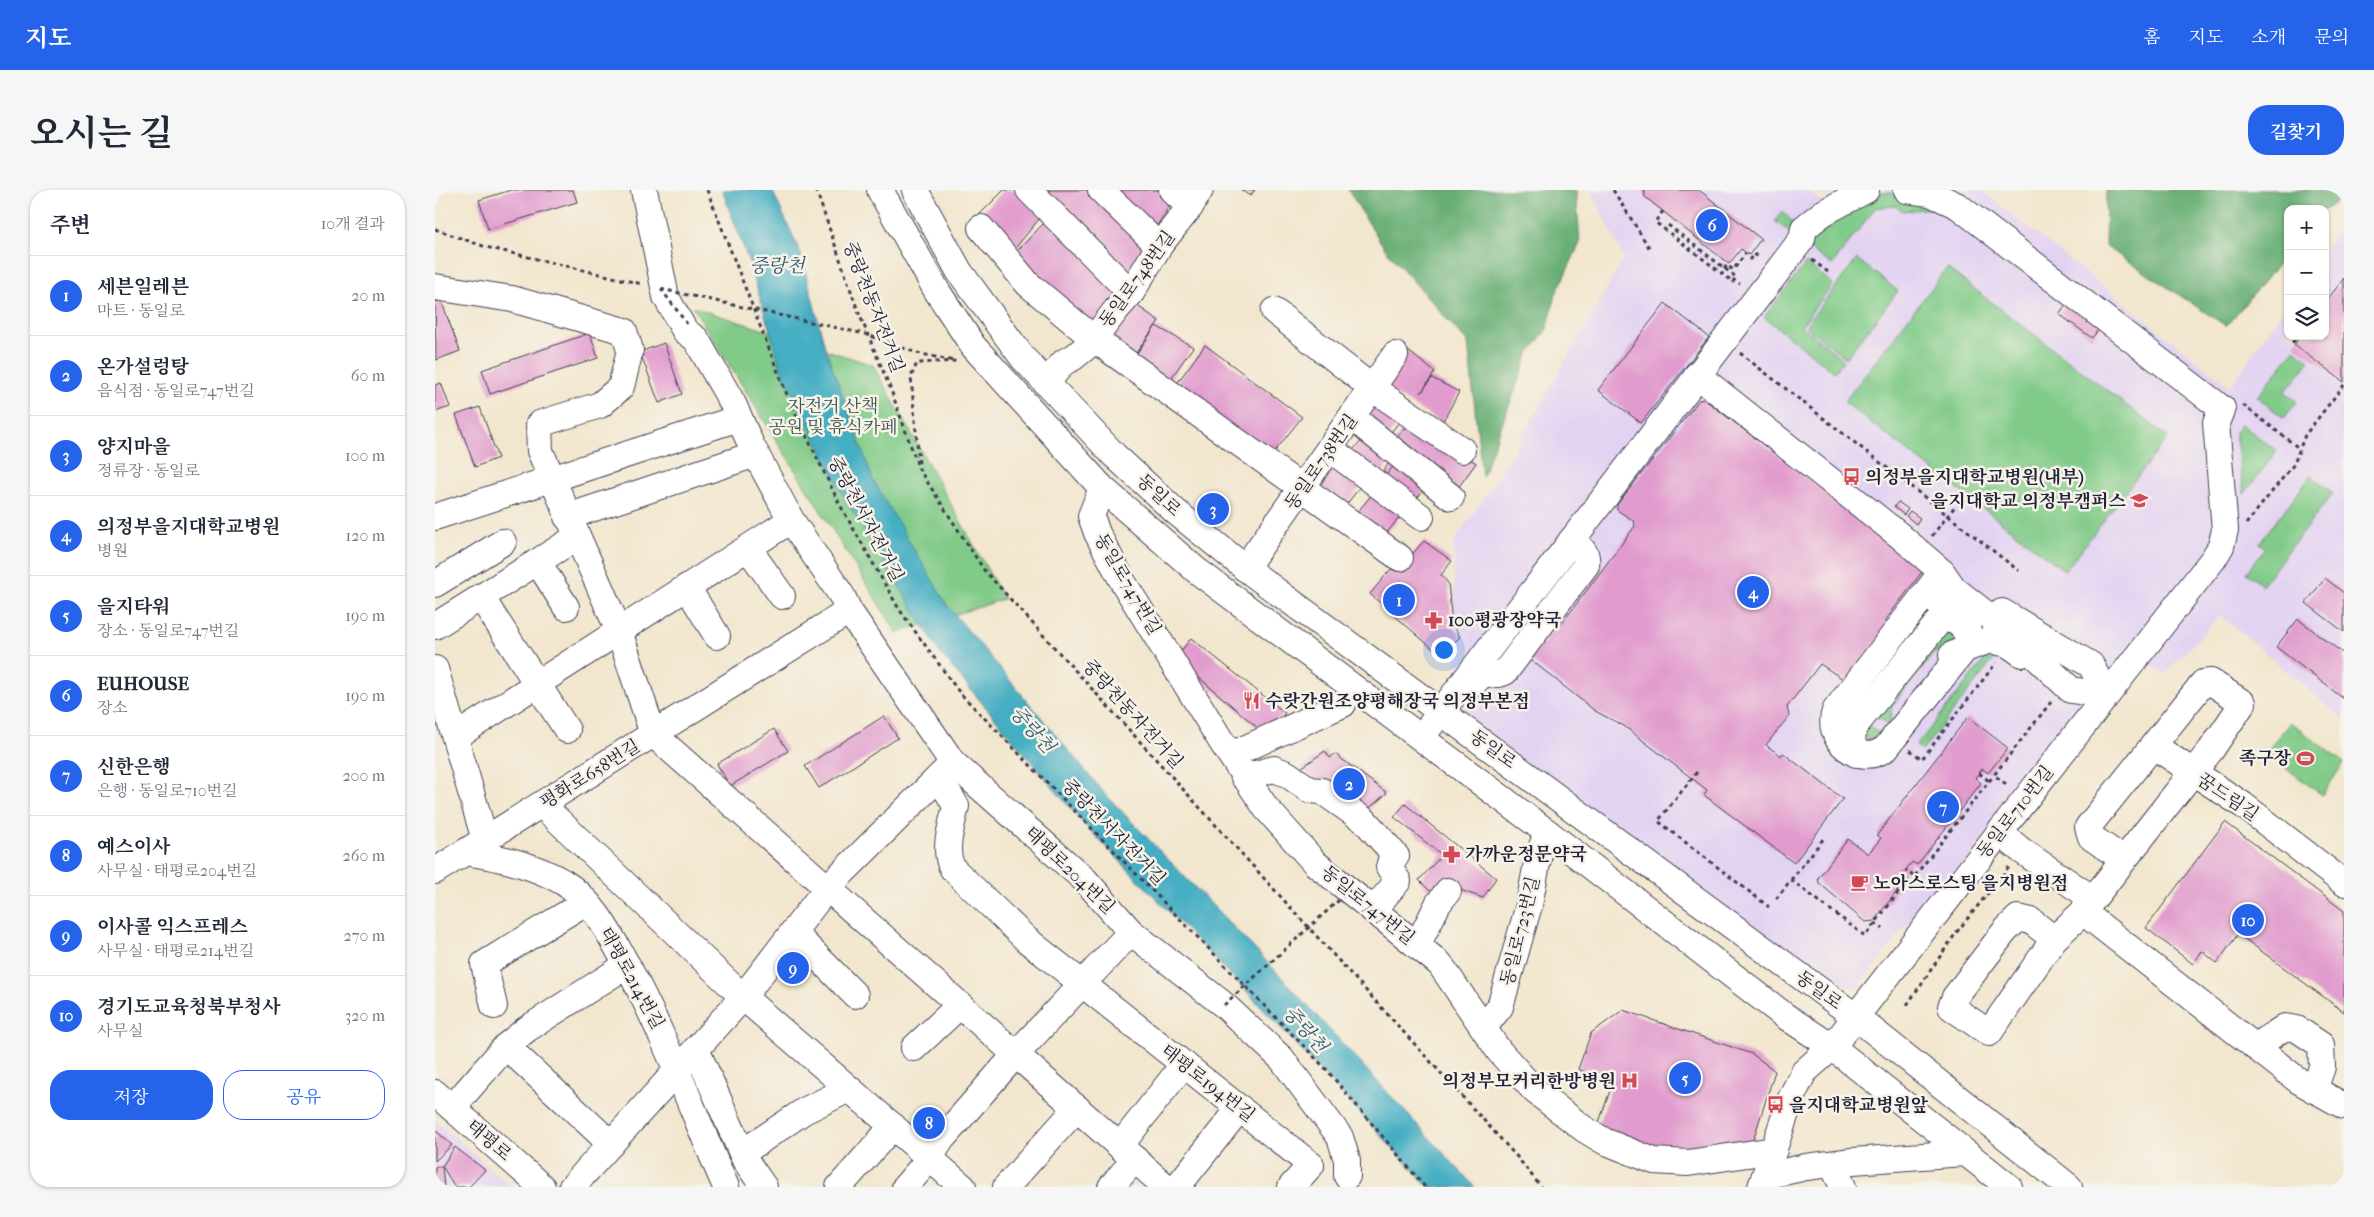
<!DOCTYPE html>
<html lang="ko">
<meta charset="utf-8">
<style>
body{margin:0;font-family:"IM FELL French Canon","Noto Serif KR",serif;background:#f6f6f7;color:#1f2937}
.controls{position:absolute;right:15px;top:15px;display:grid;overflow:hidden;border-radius:10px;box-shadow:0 1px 4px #0004}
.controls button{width:45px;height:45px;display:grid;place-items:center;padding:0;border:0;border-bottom:1px solid #e0e1e3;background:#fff;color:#1f2937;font:25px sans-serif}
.you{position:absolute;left:1008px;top:459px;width:18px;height:18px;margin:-12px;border:4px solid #fff;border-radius:50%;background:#1a73e8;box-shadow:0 0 0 8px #1a73e833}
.badge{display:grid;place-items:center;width:32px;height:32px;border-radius:50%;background:#2563eb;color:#fff;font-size:16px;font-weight:700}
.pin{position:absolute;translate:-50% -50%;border:2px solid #fff;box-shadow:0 1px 5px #0006}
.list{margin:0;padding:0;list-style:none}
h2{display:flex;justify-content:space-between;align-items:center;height:65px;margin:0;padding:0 20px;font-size:21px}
h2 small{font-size:16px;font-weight:400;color:#747a83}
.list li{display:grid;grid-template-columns:32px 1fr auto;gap:15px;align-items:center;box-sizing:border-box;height:80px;padding:0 20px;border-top:1px solid #e0e1e3}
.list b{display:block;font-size:19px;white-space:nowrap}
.list p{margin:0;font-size:16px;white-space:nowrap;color:#747a83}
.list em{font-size:16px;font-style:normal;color:#747a83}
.actions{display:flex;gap:10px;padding:15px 20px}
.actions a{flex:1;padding:11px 0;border:1px solid #2563eb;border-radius:20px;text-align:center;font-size:18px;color:#2563eb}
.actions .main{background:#2563eb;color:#fff}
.icon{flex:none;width:28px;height:28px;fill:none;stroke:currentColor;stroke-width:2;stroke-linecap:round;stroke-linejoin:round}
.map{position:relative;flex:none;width:1909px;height:997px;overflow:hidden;border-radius:20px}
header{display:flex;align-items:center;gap:30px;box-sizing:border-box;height:70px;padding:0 25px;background:#2563eb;color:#fff}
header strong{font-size:24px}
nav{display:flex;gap:28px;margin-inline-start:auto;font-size:18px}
.intro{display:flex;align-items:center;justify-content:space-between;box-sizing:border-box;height:120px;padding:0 30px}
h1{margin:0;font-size:35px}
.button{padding:12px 22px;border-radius:20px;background:#2563eb;color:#fff;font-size:18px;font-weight:700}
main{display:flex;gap:30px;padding:0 30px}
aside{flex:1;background:#fff;border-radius:20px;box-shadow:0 1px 4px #0004}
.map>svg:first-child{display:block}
.built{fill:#e3d3f2}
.green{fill:#81cb89;stroke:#527662}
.forest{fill:#68af75;stroke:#456858}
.water{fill:#44aec3;stroke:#33687f}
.building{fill:#e19bce}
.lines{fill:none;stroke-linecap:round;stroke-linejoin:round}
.minor-casing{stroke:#413f51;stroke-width:28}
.path{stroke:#413f51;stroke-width:3;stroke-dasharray:4 4;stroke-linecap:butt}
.minor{stroke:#fff;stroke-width:26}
.path-bridge{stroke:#413f51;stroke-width:3;stroke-dasharray:4 4;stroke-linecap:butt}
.labels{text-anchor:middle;stroke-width:5;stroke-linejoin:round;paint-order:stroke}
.street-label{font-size:18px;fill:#22223b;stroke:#f7f3e8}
.park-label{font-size:18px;fill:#3e5552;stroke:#f7f3e8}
.poi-label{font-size:18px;font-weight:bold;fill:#22223b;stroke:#f7f3e8;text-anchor:start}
.water-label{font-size:19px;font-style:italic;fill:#305a71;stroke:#f7f3e8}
</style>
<header>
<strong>지도</strong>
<nav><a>홈</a><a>지도</a><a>소개</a><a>문의</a></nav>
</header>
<div class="intro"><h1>오시는 길</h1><a class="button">길찾기</a></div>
<main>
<aside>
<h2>주변<small>10개 결과</small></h2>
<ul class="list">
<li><span class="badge">1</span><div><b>세븐일레븐</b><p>마트 · 동일로</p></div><em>20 m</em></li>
<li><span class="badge">2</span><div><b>온가설렁탕</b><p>음식점 · 동일로747번길</p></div><em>60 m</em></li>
<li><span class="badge">3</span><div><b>양지마을</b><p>정류장 · 동일로</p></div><em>100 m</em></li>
<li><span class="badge">4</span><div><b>의정부을지대학교병원</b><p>병원</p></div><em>120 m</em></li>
<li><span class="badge">5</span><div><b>을지타워</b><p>장소 · 동일로747번길</p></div><em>190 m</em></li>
<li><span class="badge">6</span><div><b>EUHOUSE</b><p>장소</p></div><em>190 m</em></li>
<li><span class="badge">7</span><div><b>신한은행</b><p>은행 · 동일로710번길</p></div><em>200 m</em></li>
<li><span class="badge">8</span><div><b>예스이사</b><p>사무실 · 태평로204번길</p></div><em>260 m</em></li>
<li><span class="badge">9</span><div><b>이사콜 익스프레스</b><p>사무실 · 태평로214번길</p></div><em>270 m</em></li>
<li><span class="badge">10</span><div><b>경기도교육청북부청사</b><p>사무실</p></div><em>320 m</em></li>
</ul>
<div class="actions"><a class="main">저장</a><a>공유</a></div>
</aside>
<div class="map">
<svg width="1909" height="997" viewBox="0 0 1909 997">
<rect width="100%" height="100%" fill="#f7f3e8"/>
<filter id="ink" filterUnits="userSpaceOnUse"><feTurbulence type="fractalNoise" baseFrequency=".02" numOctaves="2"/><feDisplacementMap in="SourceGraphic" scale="10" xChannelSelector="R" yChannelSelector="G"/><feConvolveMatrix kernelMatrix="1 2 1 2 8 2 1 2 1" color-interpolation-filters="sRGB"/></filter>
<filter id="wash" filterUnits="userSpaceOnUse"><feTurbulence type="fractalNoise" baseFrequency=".0096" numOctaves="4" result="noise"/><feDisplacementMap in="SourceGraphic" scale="20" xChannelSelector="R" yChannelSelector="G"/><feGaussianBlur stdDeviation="1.12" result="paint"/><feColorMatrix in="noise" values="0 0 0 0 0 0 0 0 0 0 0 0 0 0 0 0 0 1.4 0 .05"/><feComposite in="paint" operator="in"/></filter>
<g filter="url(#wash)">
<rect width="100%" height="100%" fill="#f2e6ce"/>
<g class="built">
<path d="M1156 0H1373L1386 12 1410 0H1546L1795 197 1853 113V146H1890V59L1909 32V530L1785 425 1730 484 1694 462 1536 667 1500 699 1423 797H1387L1030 527 1019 453V352L1071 275 1189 68Z"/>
<path d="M0 930 73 994 77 997H0Z"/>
</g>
<g class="green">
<path d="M1443 2 1480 5 1502 18 1468 21 1461 16 1440 18 1397 75 1372 57 1380 38Z"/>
<path d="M1347 22 1357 31V44L1340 31Z"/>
<path d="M1422 69 1463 101 1411 168 1370 136Z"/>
<path d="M1371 73 1398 94 1366 136 1409 170 1399 182 1329 127Z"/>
<path d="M1512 78 1733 247 1630 381 1409 212Z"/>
<path d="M258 117 438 175 569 409 462 443Z"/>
<path d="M1860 159 1875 171 1850 202 1862 212 1849 228 1822 207Z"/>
<path d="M1806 234 1842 261 1809 304 1800 242Z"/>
<path d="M1876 286 1898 303 1827 395 1811 383 1830 358 1824 353Z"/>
<path d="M1517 439 1520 452 1498 464 1457 516 1454 536 1438 523 1507 443Z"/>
<path d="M1555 463 1563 464 1487 561 1481 556Z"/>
<path d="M1855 532 1909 573 1887 605 1831 563Z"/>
<path d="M1431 533 1447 546 1437 551 1429 547Z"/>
</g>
<g class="forest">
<path d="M913 0H1141L1145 53 1121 104 1112 139 1094 163 1047 287 1033 153 950 59Z"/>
<path d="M1671 0H1909V6L1890 20 1853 19V63L1791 136 1670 56Z"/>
</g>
<path class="water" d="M287 0H337L365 61 390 157 438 290 512 415 670 604 835 775 1040 997H994L812 802 646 631 505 463 412 312 347 181 314 72Z"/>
<g id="blocks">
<g class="building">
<path d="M76 0H138L142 12 53 39 44 10Z"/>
<path d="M569 0H580L608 24 578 61 544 25Z"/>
<path d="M596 0H658L717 52 689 87Z"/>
<path d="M672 0H732L740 7 717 44Z"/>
<path d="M806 0H820L815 6Z"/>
<path d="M1209 0H1264L1326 49 1314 65 1306 59 1294 74 1210 7Z"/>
<path d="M613 29 687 100 655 140 579 64Z"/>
<path d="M1909 88V192L1859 155 1865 146H1890V113Z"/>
<path d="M1636 108 1669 132 1657 148 1624 124Z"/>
<path d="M6 110 25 161 1 170 0 112Z"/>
<path d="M694 110 724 131 698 167 666 145Z"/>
<path d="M1230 113 1274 147 1206 233 1163 200Z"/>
<path d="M721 136 758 157 734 191 700 166Z"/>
<path d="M155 143 163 168 55 204 47 180Z"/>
<path d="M229 153 247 204 224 213 205 162Z"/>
<path d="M770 155 867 227 833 270 737 200Z"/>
<path d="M972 160 1000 182 986 203 997 188 1024 202 1007 233 945 195Z"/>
<path d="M6 193 15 217 0 222V195Z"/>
<path d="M942 204 970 224 951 249 923 229Z"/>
<path d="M1269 209 1486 376 1487 382 1449 432 1454 435 1411 491 1385 474 1352 517 1354 526 1331 555 1346 566 1348 563 1408 609 1359 673 1269 605 1272 600 1189 536 1160 521 1096 470 1118 440 1128 432 1200 336 1199 331 1182 320V315L1264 210Z"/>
<path d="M45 217 63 268 40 277 21 225Z"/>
<path d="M976 229 1041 273 1020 302 957 254Z"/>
<path d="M934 243 959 266 943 288 914 264Z"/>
<path d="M900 268 929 292 911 315 880 295Z"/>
<path d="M963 271 994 292 978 314 946 291Z"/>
<path d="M939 302 969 322 949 346 921 324Z"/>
<path d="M1463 312 1473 319 1469 325 1459 317Z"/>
<path d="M1475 321 1485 328 1481 334 1471 326Z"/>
<path d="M989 351 1017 371 1006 385 1013 393 1017 433 1025 447 1005 465 935 404 956 379 962 381Z"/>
<path d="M1890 388 1909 403V442L1871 413Z"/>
<path d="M1863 429 1909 464V509L1841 457Z"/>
<path d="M756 448 850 523 831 545 741 468Z"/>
<path d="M449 526 463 548 384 598 370 576Z"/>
<path d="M1533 527 1573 558 1553 583 1547 579 1544 583 1540 588 1546 593 1482 675 1477 672 1464 688 1469 692 1439 731 1430 732 1384 693 1383 688 1413 649 1433 664 1446 648 1442 645Z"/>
<path d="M339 539 353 561 295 596 282 574Z"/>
<path d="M890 561 895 568 900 564 952 603 925 626 866 578Z"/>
<path d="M970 614 1061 688 1048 708 1014 696 998 704 984 690 1007 665 959 627Z"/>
<path d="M1790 632 1909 721V822L1803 744 1782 773 1767 761 1758 774 1711 738Z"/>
<path d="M1188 820 1317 864 1340 881 1316 957 1257 965 1191 955 1163 935 1177 895 1143 879 1156 843Z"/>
<path d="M0 940 17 955 0 971Z"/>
<path d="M20 957 50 980 34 997H20L7 976 9 997H0V977L7 976Z"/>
</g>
</g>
</g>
<g filter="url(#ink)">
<use href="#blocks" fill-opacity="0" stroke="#413f51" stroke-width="1"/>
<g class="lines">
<defs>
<g id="minor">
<path d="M209 0 231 107 250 141 261 149 298 214 317 257 356 330 407 406 414 421 518 573 651 691 696 742 581 864 506 950 495 968 470 997"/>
<path d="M445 0 502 101 538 156 667 298 761 380 1112 642 1350 826 1397 857 1574 997"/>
<path d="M480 0 524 81 588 168 679 265 741 322 810 378 1421 827 1634 997"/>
<path d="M594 0 696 103"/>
<path d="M666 0 724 56"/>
<path d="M737 0 755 17"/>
<path d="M1472 0 1495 3 1523 16 1781 214"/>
<path d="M546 38 593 94 659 149 965 368"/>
<path d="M0 97 77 109 189 141 195 160 186 197 165 215 104 234 105 261 184 441 218 544"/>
<path d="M839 121 937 198 1027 260"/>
<path d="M1262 185 1464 345 1507 382 1519 399 1579 446 1636 500 1671 505"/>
<path d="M611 193 629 172 639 167 655 154 681 120 696 103 724 56 755 17 765 0"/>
<path d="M917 227 1016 307"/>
<path d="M895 259 986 327"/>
<path d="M667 298 656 326 662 343 688 392 788 554 831 618 880 673 1005 774 1064 861 1100 901 1149 939 1169 951 1219 971 1253 973 1339 960"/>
<path d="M0 327 304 228"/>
<path d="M132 327 321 264"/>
<path d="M313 358 347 406"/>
<path d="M103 372 131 417"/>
<path d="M810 378 960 165"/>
<path d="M1507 382 1400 521C1390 550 1423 577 1450 559L1530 459 1555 450 1573 454 1587 464"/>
<path d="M0 394 68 352"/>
<path d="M252 397 282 446"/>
<path d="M46 407 132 540"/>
<path d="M1502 412C1525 416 1540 437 1530 459L1517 465"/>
<path d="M1567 422 1656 475 1671 505"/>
<path d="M0 436 142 347"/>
<path d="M0 479 50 650"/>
<path d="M1026 496 1038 494 1047 484H1064L1070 482 1151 375C1153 362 1146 358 1136 351"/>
<path d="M995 536 1367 49 1369 38 1388 23 1431 0"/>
<path d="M218 544 731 997"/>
<path d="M20 547 356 330"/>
<path d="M1421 564 1417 550 1419 537 1501 435 1508 429C1519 429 1528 434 1532 445"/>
<path d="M796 565 908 514"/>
<path d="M504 587 521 616C517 635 507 661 518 679L592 750 876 975"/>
<path d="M809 587 839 579 852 584 875 600 887 601 930 631 961 666 956 670 954 677 963 691 939 719"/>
<path d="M107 615 308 807 528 997"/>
<path d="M1564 642 1587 661 1658 709"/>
<path d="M31 662C65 668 97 674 128 692 159 711 175 745 192 775 231 847 258 923 291 997"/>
<path d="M1689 670 1656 647 1653 637 1768 493 1776 492 1808 513 1776 560 1758 582 1719 556"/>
<path d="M0 681 414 421"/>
<path d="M1909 693 1808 615 1758 582 1648 722 1864 891 1909 916"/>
<path d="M358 742 420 805"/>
<path d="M696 742 789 815 847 869 905 947 912 970V986"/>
<path d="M1619 749 1596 731 1583 728 1570 741 1520 807 1516 817 1554 843 1619 749 1648 722"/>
<path d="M982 756 1003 714 1013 701"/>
<path d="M59 816 49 774 151 712"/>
<path d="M1049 837 1065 817 1094 715 1103 668 1112 642"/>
<path d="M71 856 176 954"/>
<path d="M1820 857 1850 837 1862 839 1886 855 1887 877 1879 900"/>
<path d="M479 858 525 815"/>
<path d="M261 859 310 970 329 997"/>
<path d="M0 903 107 997"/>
<path d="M17 918 71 856 92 839 192 775"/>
<path d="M685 956 749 874"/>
<path d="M307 963 369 921 414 899"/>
<path d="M1397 974 1408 997"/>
<path d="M1330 986 1371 977 1418 971 1529 963"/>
<path d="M137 997 308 807 392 698 518 573"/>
<path d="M404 997 458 936"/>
<path d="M571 997 642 918"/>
<path d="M676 997 700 969"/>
<path d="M742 997 805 918"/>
<path d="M856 997 876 975"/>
<path d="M1326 997 1356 908 1369 882 1397 857 1779 368 1786 356 1790 340 1781 233 1787 218"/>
</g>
</defs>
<use href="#minor" class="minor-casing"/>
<g class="path">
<path d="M272 0 354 210 405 315 464 419 524 502 891 879 990 997"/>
<path d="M381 0 423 121 456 200 484 279 549 380 1083 968 1106 997"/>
<path d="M1178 0 1215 59"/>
<path d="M1228 21 1220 32 1298 92 1299 90 1305 94"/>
<path d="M1233 35 1301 87 1299 90"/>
<path d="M0 39 51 57 207 94"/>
<path d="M1314 70 1319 64 1325 68"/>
<path d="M1377 70 1393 82"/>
<path d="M1289 79 1292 75 1298 80 1311 63"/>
<path d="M1857 153 1863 146"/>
<path d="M1305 163 1584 381"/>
<path d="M1808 215 1865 259"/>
<path d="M484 273 476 187 482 173 521 171"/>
<path d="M1811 334 1859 274 1870 245 1909 195"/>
<path d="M1497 346 1521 315"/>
<path d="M1475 560 1487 569 1561 473"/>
<path d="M1262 582 1223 631 1334 717"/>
<path d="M1544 583 1554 591"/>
<path d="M1571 594 1559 585 1616 512"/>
<path d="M1356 690 1430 746 1477 685 1471 680"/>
<path d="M1484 691 1479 687 1559 585"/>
<path d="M1341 709 1389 648"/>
<path d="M1440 733 1448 739"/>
<path d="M1472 815 1521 743 1574 677"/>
</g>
<use href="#minor" class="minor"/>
<g class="path-bridge">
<path d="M226 99 430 144 482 163 519 171"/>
<path d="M226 99 252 134"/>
<path d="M789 815 915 700"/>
</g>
</g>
</g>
<defs>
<symbol id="bus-bare" viewBox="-9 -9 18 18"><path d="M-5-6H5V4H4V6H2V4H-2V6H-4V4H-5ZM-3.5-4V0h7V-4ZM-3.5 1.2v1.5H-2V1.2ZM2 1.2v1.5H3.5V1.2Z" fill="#d1495b" stroke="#f7f3e8" stroke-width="2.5" paint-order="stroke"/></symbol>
<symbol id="university-bare" viewBox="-9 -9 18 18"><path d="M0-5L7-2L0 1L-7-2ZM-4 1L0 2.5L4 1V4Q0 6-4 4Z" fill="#d1495b" stroke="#f7f3e8" stroke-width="2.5" paint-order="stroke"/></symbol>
<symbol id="pharmacy-bare" viewBox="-9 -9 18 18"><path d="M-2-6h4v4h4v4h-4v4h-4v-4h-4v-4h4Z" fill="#d1495b" stroke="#f7f3e8" stroke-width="2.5" paint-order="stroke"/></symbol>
<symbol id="restaurant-bare" viewBox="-9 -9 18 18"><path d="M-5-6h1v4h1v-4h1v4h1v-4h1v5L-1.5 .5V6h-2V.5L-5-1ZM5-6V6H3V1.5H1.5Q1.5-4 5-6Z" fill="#d1495b" stroke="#f7f3e8" stroke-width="2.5" paint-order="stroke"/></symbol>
<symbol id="stadium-bare" viewBox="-9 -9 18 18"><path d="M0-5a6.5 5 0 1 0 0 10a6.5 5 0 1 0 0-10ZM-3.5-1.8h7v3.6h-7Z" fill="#d1495b" stroke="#f7f3e8" stroke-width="2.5" paint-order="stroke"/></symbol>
<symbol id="cafe-bare" viewBox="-9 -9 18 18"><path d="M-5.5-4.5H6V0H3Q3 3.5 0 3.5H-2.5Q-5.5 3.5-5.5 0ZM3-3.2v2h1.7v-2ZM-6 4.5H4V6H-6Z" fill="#d1495b" stroke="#f7f3e8" stroke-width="2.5" paint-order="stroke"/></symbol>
<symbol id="hospital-bare" viewBox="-9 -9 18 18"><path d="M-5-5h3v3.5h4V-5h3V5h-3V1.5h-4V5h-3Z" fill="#d1495b" stroke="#f7f3e8" stroke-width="2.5" paint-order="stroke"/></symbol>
</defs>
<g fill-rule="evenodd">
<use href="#bus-bare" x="1404" y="274" width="25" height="25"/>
<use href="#university-bare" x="1692" y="298" width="25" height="25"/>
<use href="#pharmacy-bare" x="986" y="418" width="25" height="25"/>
<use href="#restaurant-bare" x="804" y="498" width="25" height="25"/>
<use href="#stadium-bare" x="1858" y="556" width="25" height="25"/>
<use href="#pharmacy-bare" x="1004" y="652" width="25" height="25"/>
<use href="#cafe-bare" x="1412" y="680" width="25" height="25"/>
<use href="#hospital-bare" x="1182" y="878" width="25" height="25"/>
<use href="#bus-bare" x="1328" y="902" width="25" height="25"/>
</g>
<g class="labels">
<g class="street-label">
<text transform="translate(702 89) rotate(-54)" y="6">동일로748번길</text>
<text transform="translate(439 117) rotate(69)" y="6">중랑천동자전거길</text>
<text transform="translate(886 272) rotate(-55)" y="6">동일로738번길</text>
<text transform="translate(724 305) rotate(43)" y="6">동일로</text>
<text transform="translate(431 329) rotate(62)" y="6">중랑천서자전거길</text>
<text transform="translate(693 394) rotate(60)" y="6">동일로747번길</text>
<text transform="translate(698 524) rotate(48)" y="6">중랑천동자전거길</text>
<text transform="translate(1058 559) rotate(36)" y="6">동일로</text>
<text transform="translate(155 584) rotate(-32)" y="6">평화로658번길</text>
<text transform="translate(1793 607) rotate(34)" y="6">꿈드림길</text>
<text transform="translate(1580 622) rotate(-52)" y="6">동일로710번길</text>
<text transform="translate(679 642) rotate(46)" y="6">중랑천서자전거길</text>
<text transform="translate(635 680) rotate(44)" y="6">태평로204번길</text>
<text transform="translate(933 715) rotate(39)" y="6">동일로747번길</text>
<text transform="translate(1085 741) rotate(-76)" y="6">동일로723번길</text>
<text transform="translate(197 788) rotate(61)" y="6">태평로214번길</text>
<text transform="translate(1384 800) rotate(36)" y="6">동일로</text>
<text transform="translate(773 893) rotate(38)" y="6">태평로194번길</text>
<text transform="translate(54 950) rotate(41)" y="6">태평로</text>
</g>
<g class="park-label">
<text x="398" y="222">자전거 산책<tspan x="398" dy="21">공원 및 휴식카페</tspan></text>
</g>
<g class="poi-label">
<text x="1430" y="293">의정부을지대학교병원(내부)</text>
<text x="1691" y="317" text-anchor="end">을지대학교 의정부캠퍼스</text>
<text x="1013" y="436">100평광장약국</text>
<text x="830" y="517">수랏간원조양평해장국 의정부본점</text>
<text x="1856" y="574" text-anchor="end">족구장</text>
<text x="1030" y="670">가까운정문약국</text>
<text x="1438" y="699">노아스로스팅 을지병원점</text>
<text x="1181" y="897" text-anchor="end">의정부모커리한방병원</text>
<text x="1354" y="921">을지대학교병원앞</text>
</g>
<g class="water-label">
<text x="342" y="82">중랑천</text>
<text transform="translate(598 539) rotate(48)" y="7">중랑천</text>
<text transform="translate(871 839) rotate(48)" y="7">중랑천</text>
</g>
</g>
</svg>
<div class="controls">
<button>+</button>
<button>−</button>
<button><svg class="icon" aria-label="layers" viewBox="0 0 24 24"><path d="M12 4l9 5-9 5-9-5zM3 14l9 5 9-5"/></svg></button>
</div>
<div class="you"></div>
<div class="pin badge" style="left:964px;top:410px">1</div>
<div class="pin badge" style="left:914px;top:594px">2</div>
<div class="pin badge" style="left:778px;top:319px">3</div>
<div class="pin badge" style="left:1318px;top:402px">4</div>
<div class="pin badge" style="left:1250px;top:888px">5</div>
<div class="pin badge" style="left:1277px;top:35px">6</div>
<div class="pin badge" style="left:1508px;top:617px">7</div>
<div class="pin badge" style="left:494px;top:933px">8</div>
<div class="pin badge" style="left:358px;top:778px">9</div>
<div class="pin badge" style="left:1813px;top:730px">10</div>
</div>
</main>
